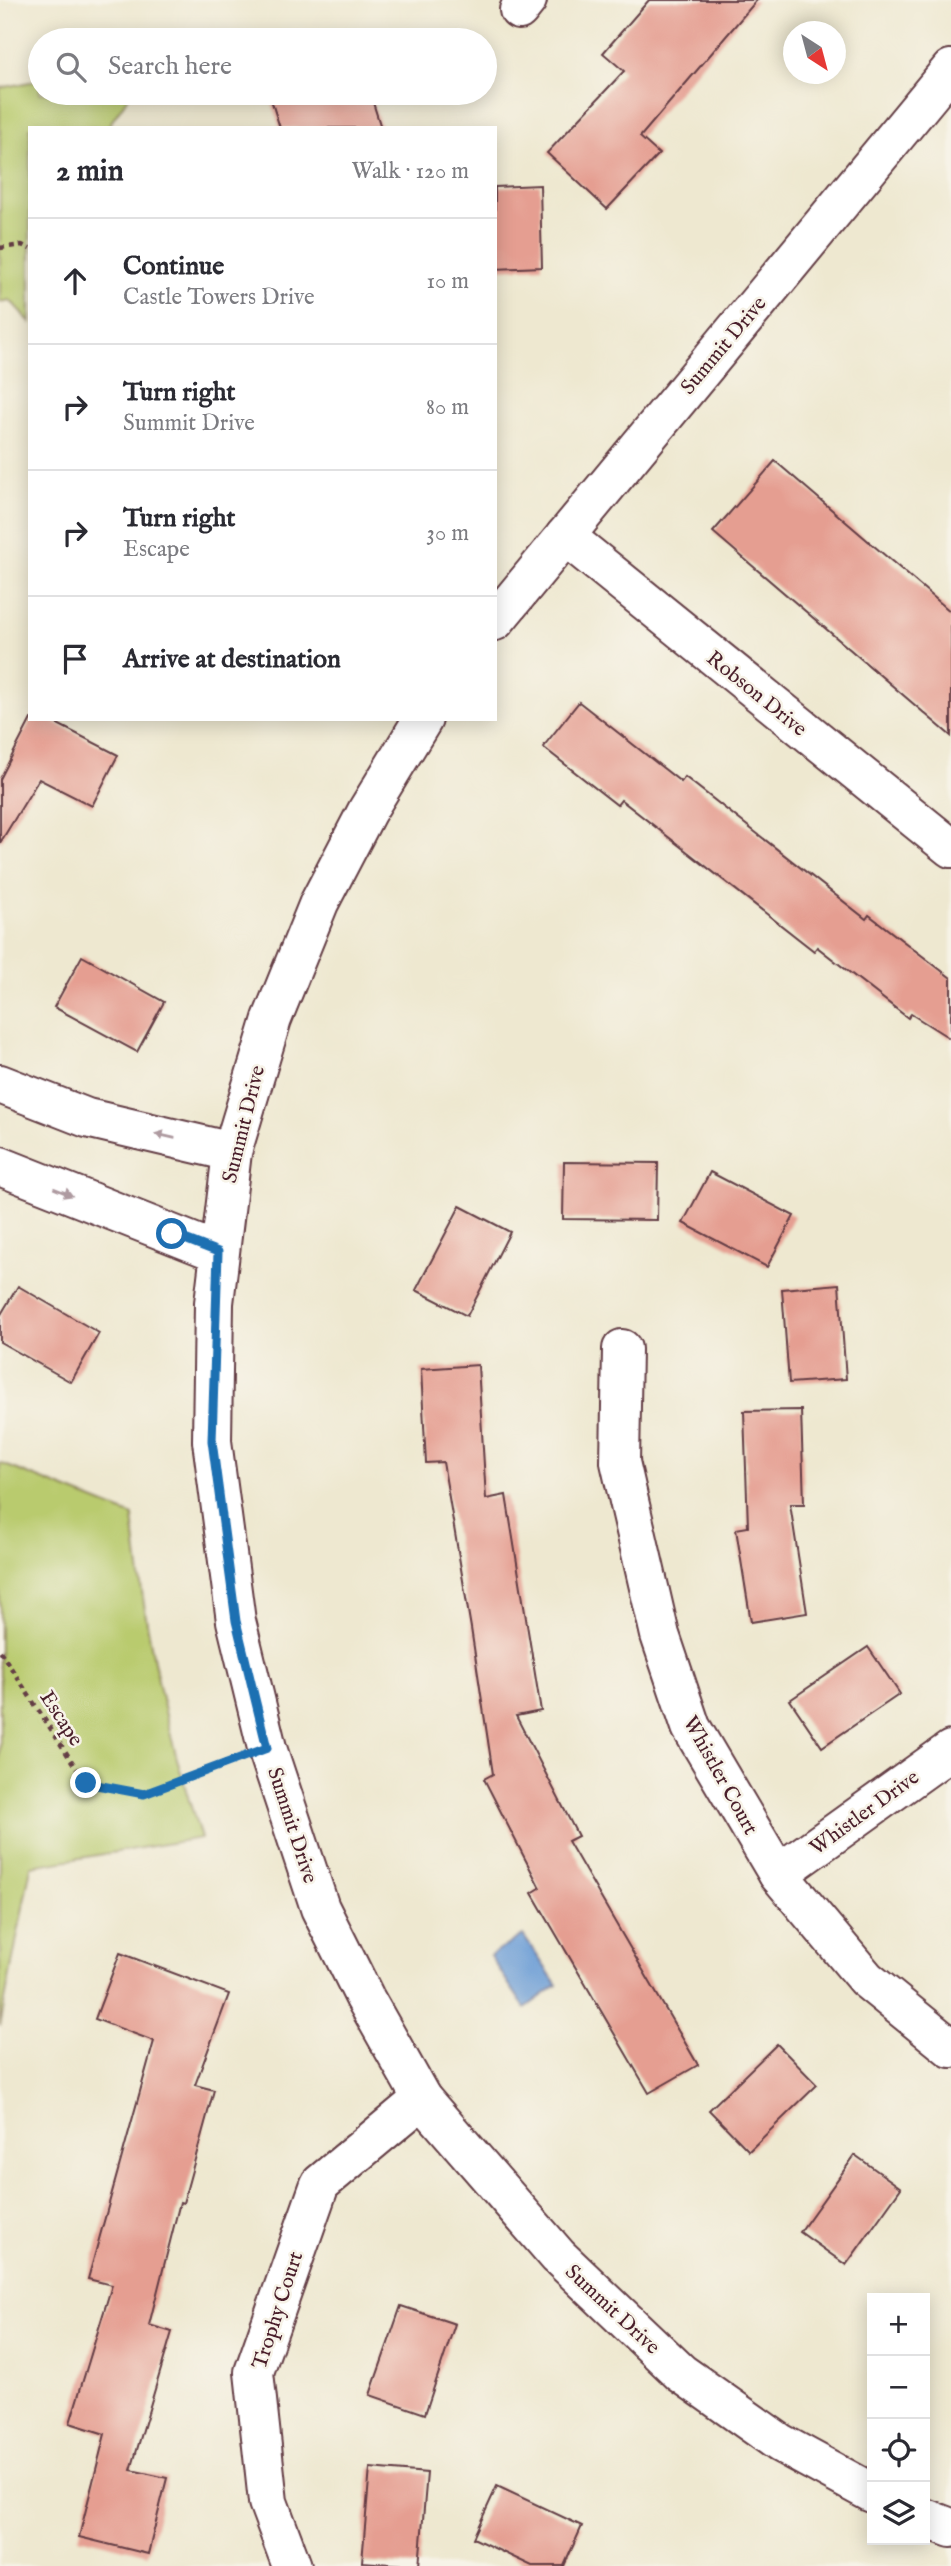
<!DOCTYPE html>
<meta charset="utf-8">
<style>
body{margin:0;font-family:"IM FELL English",serif;background:#f7f7f7;color:#2b2b33}
.controls{position:absolute;right:21px;bottom:21px;display:grid;overflow:hidden;border-radius:0px;box-shadow:0 4px 18px #0003}
.controls button{width:63px;height:63px;display:grid;place-items:center;padding:0;border:0;border-bottom:2px solid #e1e1e2;background:#fff;color:#2b2b33;font:35px sans-serif}
.compass{position:absolute;left:783px;top:21px;width:63px;height:63px;border-radius:50%;background:#fff;box-shadow:0 4px 18px #0003;rotate:144deg}
.stop{position:absolute;width:21px;height:21px;margin:-16px;border:5px solid #1f6fb2;border-radius:50%;background:#fff}
.stop.end{background:#1f6fb2;border-color:#fff;box-shadow:0 2px 7px #0008}
.list{margin:0;padding:0;list-style:none}
h2{display:flex;justify-content:space-between;align-items:center;height:91px;margin:0;padding:0 28px;font-size:30px}
h2 small{font-size:23px;font-weight:400;color:#7c7c81}
.list li{display:grid;grid-template-columns:46px 1fr auto;gap:21px;align-items:center;box-sizing:border-box;height:126px;padding:0 28px;border-top:2px solid #e1e1e2}
.list b{display:block;font-size:26px;white-space:nowrap}
.list p{margin:0;font-size:23px;white-space:nowrap;color:#7c7c81}
.list em{font-size:23px;font-style:normal;color:#7c7c81}
.icon{flex:none;width:38px;height:38px;fill:none;stroke:currentColor;stroke-width:2;stroke-linecap:round;stroke-linejoin:round}
.map{position:relative;flex:none;width:951px;height:2566px;overflow:hidden}
.search{position:absolute;background:#fff;box-shadow:0 4px 18px #0003;left:28px;top:28px;width:469px;height:77px;display:flex;align-items:center;gap:18px;box-sizing:border-box;padding:0 24px;border-radius:38px;color:#7c7c81;font-size:26px}
.panel{position:absolute;background:#fff;box-shadow:0 4px 18px #0003;left:28px;top:126px;width:469px;height:595px;border-radius:0px}
.map>svg:first-child{display:block}
.green{fill:#b9cb6e;stroke:#82754c;stroke-width:2}
.water{fill:#6b9cd5;stroke:#5a5e80;stroke-width:2}
.building{fill:#e59e91}
.lines{fill:none;stroke-linecap:round;stroke-linejoin:round}
.street-casing{stroke:#633d44;stroke-width:42}
.secondary-casing{stroke:#633d44;stroke-width:42}
.path{stroke:#633d44;stroke-width:4.5;stroke-dasharray:5 5;stroke-linecap:butt}
.street{stroke:#fff;stroke-width:38}
.secondary{stroke:#fff;stroke-width:38}
.oneway{fill:#ae9aa0}
.route{stroke:#1f6fb2;stroke-width:9}
.labels{text-anchor:middle;stroke-width:5;stroke-linejoin:round;paint-order:stroke}
.street-label{font-size:21px;fill:#4a1f2b;stroke:#f7f3e8}
</style>
<div class="map">
<svg width="951" height="2566" viewBox="0 0 951 2566">
<rect width="100%" height="100%" fill="#f7f3e8"/>
<filter id="ink" filterUnits="userSpaceOnUse"><feTurbulence type="fractalNoise" baseFrequency=".0143" numOctaves="2"/><feDisplacementMap in="SourceGraphic" scale="14" xChannelSelector="R" yChannelSelector="G"/><feConvolveMatrix kernelMatrix="1 2 1 2 8 2 1 2 1" color-interpolation-filters="sRGB"/></filter>
<filter id="wash" filterUnits="userSpaceOnUse"><feTurbulence type="fractalNoise" baseFrequency=".00686" numOctaves="4" result="noise"/><feDisplacementMap in="SourceGraphic" scale="28" xChannelSelector="R" yChannelSelector="G"/><feGaussianBlur stdDeviation="1.57" result="paint"/><feColorMatrix in="noise" values="0 0 0 0 0 0 0 0 0 0 0 0 0 0 0 0 0 1.4 0 .05"/><feComposite in="paint" operator="in"/></filter>
<g filter="url(#wash)">
<rect width="100%" height="100%" fill="#eee8d0"/>
<g class="green">
<path d="M40 80V93H131L107 128H30V322L10 300 0 302V88Z"/>
<path d="M0 1463 133 1516C143 1626 166 1733 201 1838L31 1866 0 2026Z"/>
</g>
<path class="water" d="M523 1935 557 1985 525 2008 490 1956Z"/>
<g id="blocks">
<g class="building">
<path d="M649 0H757L640 137 659 154 607 209 547 153 624 71 603 53Z"/>
<path d="M269 93H370L381 128H280Z"/>
<path d="M540 185 542 267 495 269V187Z"/>
<path d="M775 461 951 612V736L713 532Z"/>
<path d="M579 702 681 782 685 777 866 919 869 915 951 978V1039L911 1014 908 1018 817 947 814 951 621 800 617 805 543 747Z"/>
<path d="M31 719H48L118 755 92 806 39 779 0 843V779Z"/>
<path d="M82 956 164 1002 137 1052 54 1007Z"/>
<path d="M564 1162 658 1163 657 1220 563 1219Z"/>
<path d="M710 1172 794 1216 767 1267 683 1223Z"/>
<path d="M460 1206 510 1232 467 1316 416 1290Z"/>
<path d="M839 1284 846 1379 789 1383 782 1289Z"/>
<path d="M18 1286 99 1333 71 1382 0 1342V1316Z"/>
<path d="M478 1365 486 1499 506 1495 541 1711 516 1716 578 1836 568 1841 698 2065 649 2093 532 1893 540 1888 484 1779 493 1774 471 1628 443 1462 426 1463 421 1369Z"/>
<path d="M801 1410 804 1504H790L807 1613 751 1622 736 1529 748 1527 744 1411Z"/>
<path d="M868 1647 900 1694 822 1747 790 1700Z"/>
<path d="M120 1953 229 1994 195 2085 214 2090 183 2203 180 2202 149 2325 172 2332 131 2470 167 2478 148 2554 79 2537 105 2434 70 2423 112 2285 88 2279 154 2041 95 2019Z"/>
<path d="M777 2044 817 2085 749 2151 709 2110Z"/>
<path d="M855 2155 901 2188 846 2265 800 2232Z"/>
<path d="M401 2306 455 2324 425 2414 370 2395Z"/>
<path d="M370 2468 427 2473 419 2566 362 2562Z"/>
<path d="M497 2486 582 2526 564 2566H532L473 2538Z"/>
</g>
</g>
</g>
<g filter="url(#ink)">
<use href="#blocks" fill-opacity="0" stroke="#633d44" stroke-width="2"/>
<g class="lines">
<defs>
<g id="street">
<path d="M519 10 527 0"/>
<path d="M565 536 951 848"/>
<path d="M0 1084 87 1118 232 1152"/>
<path d="M0 1166 217 1252"/>
<path d="M622 1349 620 1462 660 1635 691 1727 778 1874 866 1979 951 2048"/>
<path d="M778 1874 951 1750"/>
<path d="M292 2566 268 2502 254 2372 320 2184 422 2099"/>
</g>
<g id="secondary">
<path d="M495 621 951 69"/>
<path d="M423 719 367 811 319 903 272 1019 232 1152 214 1303 212 1441 236 1621 267 1748 320 1908 365 1998 422 2099 558 2256 681 2373 780 2443 872 2493"/>
<path d="M925 2518 951 2528"/>
</g>
</defs>
<use href="#street" class="street-casing"/>
<use href="#secondary" class="secondary-casing"/>
<g class="path">
<path d="M0 248 22 245 30 249"/>
<path d="M0 1651 86 1783 144 1794 230 1762"/>
</g>
<use href="#street" class="street"/>
<use href="#secondary" class="secondary"/>
</g>
<defs><path id="oneway-solid" d="M-6-.8H1V-3.2L6.5 0L1 3.2V.8H-6Z" transform="scale(1.75)"/></defs>
<g class="oneway">
<use href="#oneway-solid" transform="translate(165 1136) rotate(-167)"/>
<use href="#oneway-solid" transform="translate(63 1192) rotate(22)"/>
</g>
</g>
<g class="lines" filter="url(#ink)">
<path class="route" d="M86 1783 144 1794 267 1748 236 1621 212 1441 218 1252 172 1234"/>
</g>
<g class="labels">
<g class="street-label">
<text transform="translate(723 345) rotate(-50)" y="7">Summit Drive</text>
<text transform="translate(757 693) rotate(39)" y="7">Robson Drive</text>
<text transform="translate(243 1124) rotate(-76)" y="7">Summit Drive</text>
<text transform="translate(62 1718) rotate(57)" y="7">Escape</text>
<text transform="translate(721 1775) rotate(61)" y="7">Whistler Court</text>
<text transform="translate(864 1812) rotate(-36)" y="7">Whistler Drive</text>
<text transform="translate(293 1825) rotate(72)" y="7">Summit Drive</text>
<text transform="translate(613 2309) rotate(43)" y="7">Summit Drive</text>
<text transform="translate(277 2310) rotate(-72)" y="7">Trophy Court</text>
</g>
</g>
</svg>
<div class="controls">
<button>+</button>
<button>−</button>
<button><svg class="icon" aria-label="locate" viewBox="0 0 24 24"><circle cx="12" cy="12" r="6"/><path d="M12 2v4M12 18v4M2 12h4M18 12h4"/></svg></button>
<button><svg class="icon" aria-label="layers" viewBox="0 0 24 24"><path d="M12 4l9 5-9 5-9-5zM3 14l9 5 9-5"/></svg></button>
</div>
<svg class="compass" viewBox="-18 -18 36 36"><path d="M0-13l5 13h-10z" fill="#e53935"/><path d="M0 13l5-13h-10z" fill="#7c7c81"/></svg>
<div class="stop" style="left:172px;top:1234px"></div>
<div class="stop end" style="left:86px;top:1783px"></div>
<div class="search"><svg class="icon" aria-label="search" viewBox="0 0 24 24"><circle cx="10" cy="10" r="6"/><path d="M15 15l6 6"/></svg>Search here</div>
<section class="panel">
<h2>2 min<small>Walk · 120 m</small></h2>
<ul class="list">
<li><svg class="icon" aria-label="ahead" viewBox="0 0 24 24"><path d="M12 20V5M6 11l6-6 6 6"/></svg><div><b>Continue</b><p>Castle Towers Drive</p></div><em>10 m</em></li>
<li><svg class="icon" aria-label="right" viewBox="0 0 24 24"><path d="M7 20v-9h11M14 6l5 5-5 5"/></svg><div><b>Turn right</b><p>Summit Drive</p></div><em>80 m</em></li>
<li><svg class="icon" aria-label="right" viewBox="0 0 24 24"><path d="M7 20v-9h11M14 6l5 5-5 5"/></svg><div><b>Turn right</b><p>Escape</p></div><em>30 m</em></li>
<li><svg class="icon" aria-label="arrive" viewBox="0 0 24 24"><path d="M6 21V4h12l-3 4 3 4H6"/></svg><div><b>Arrive at destination</b></div></li>
</ul>
</section>
</div>
